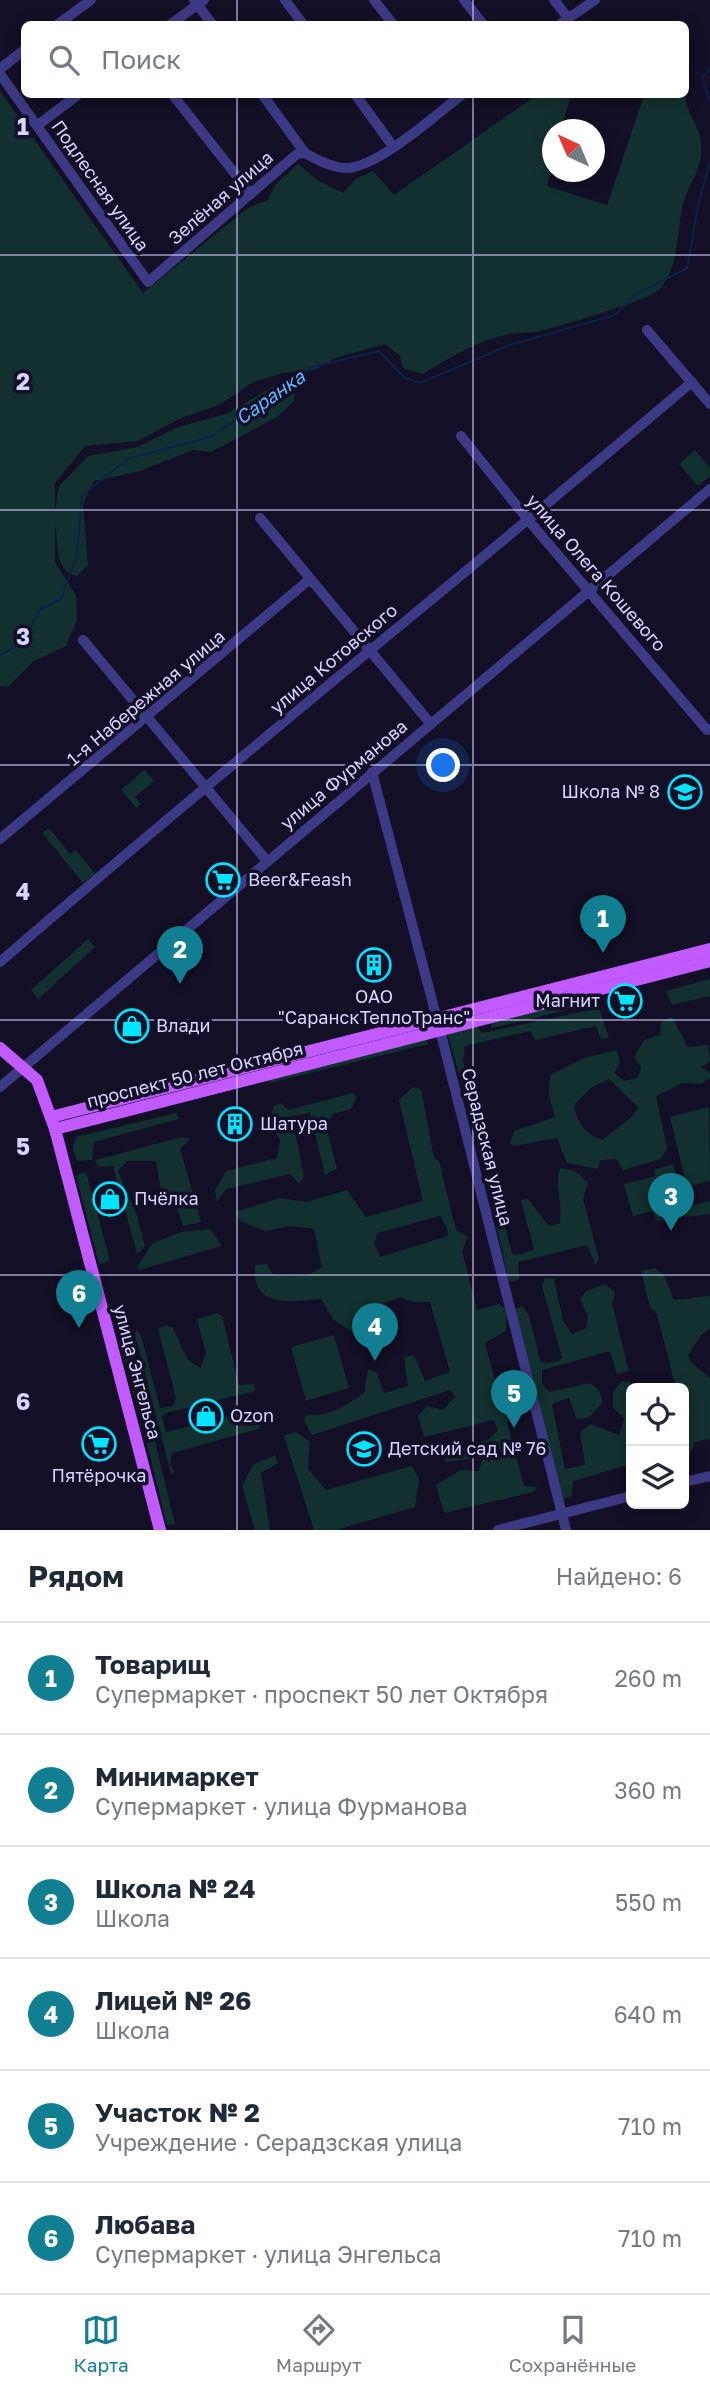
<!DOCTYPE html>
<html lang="ru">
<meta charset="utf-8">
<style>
body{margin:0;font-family:"Golos Text",sans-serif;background:#f6f6f7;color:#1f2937}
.controls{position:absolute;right:21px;bottom:21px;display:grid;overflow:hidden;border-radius:10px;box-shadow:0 4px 18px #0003}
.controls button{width:63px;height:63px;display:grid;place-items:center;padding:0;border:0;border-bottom:2px solid #e0e1e3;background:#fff;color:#1f2937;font:35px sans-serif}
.compass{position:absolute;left:542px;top:119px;width:63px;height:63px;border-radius:50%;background:#fff;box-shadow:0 4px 18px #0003;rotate:316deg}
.you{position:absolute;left:444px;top:766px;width:24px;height:24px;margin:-18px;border:5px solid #fff;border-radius:50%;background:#1a73e8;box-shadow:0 0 0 10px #1a73e833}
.badge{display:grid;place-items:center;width:46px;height:46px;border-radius:50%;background:#117e91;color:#fff;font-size:23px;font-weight:700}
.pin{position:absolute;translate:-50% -58px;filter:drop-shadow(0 2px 4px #0008)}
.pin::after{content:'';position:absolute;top:37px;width:24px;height:21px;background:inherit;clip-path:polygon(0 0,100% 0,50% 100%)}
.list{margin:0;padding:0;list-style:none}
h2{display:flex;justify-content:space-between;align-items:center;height:91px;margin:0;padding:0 28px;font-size:30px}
h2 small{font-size:23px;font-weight:400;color:#747a83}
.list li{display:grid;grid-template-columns:46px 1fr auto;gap:21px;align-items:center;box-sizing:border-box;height:112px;padding:0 28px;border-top:2px solid #e0e1e3}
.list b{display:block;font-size:26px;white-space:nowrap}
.list p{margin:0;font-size:23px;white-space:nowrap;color:#747a83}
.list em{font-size:23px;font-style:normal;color:#747a83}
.icon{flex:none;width:38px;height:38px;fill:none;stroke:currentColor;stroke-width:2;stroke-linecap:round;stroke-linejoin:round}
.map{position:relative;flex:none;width:710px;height:1530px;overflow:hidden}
.search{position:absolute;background:#fff;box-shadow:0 4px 18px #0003;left:21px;right:21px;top:21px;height:77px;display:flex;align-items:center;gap:18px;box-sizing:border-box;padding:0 24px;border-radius:10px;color:#747a83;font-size:26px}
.sheet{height:763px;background:#fff}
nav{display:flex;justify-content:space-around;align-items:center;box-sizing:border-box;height:98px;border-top:2px solid #e0e1e3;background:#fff;font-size:19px;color:#747a83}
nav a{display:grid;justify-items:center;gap:4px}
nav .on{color:#117e91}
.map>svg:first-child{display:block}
.green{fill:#12302f;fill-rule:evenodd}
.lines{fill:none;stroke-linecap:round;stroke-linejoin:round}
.stream{stroke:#0c2248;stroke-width:2}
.minor{stroke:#3d3a85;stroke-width:10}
.major{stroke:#c25bff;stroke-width:12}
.grid{fill:none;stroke:#d9d4ff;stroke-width:2;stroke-opacity:0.55}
.labels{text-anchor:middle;stroke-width:7;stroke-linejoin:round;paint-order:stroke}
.street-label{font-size:18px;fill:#d9d4ff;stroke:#130f26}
.poi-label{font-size:18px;fill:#d9d4ff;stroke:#130f26;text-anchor:start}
.water-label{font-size:19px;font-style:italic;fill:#62b6ff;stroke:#130f26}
.grid-label{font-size:23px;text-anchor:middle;font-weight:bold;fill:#d9d4ff;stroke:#130f26;stroke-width:7;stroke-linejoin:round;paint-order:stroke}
</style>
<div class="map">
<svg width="710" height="1530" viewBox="0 0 710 1530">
<rect width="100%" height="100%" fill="#130f26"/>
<g class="green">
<path d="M0 91 143 293 249 207 268 200 275 185 298 164 319 181 343 193 356 179 373 171 394 195 537 95H571L561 129 552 130V163L547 186 607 205 644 95H685C686 113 700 127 701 144 704 170 686 186 682 209 676 238 679 265 660 289 653 299 552 329 535 332 527 333 518 333 509 334 477 341 450 357 423 374L403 368 400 356 385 344 335 358 315 370 282 373 254 382 219 405 181 418 138 441 85 446 55 483V511L59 486 88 456 137 447 178 427 226 414 275 385 295 381 294 401 277 417 211 452 193 450 137 472 94 481 83 504 88 565 77 576C52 570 60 543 55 526V562L76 595 77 620 66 646 34 661 8 687 0 686Z"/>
<path d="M695 450 710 468V476L698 486 679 464Z"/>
<path d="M144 770 154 781 135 797 141 804 136 808 121 790Z"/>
<path d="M49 828 70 854 76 850 95 874 83 883 42 833Z"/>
<path d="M88 939 95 947 38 999 31 990Z"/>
<path d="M710 979V996L672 1005 666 991Z"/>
<path d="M598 993 601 1002 492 1028 490 1020Z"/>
<path d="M599 1008 609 1038 601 1039 596 1026 535 1040 530 1031 465 1046 463 1060 485 1147 480 1150 447 1031 475 1024 482 1033Z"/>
<path d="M672 1017 688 1047 708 1045 710 1061 701 1067 710 1073V1078L701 1084 683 1083 656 1096 667 1148 661 1159 623 1170 616 1159 600 1160 598 1169 567 1163 557 1138 515 1146 510 1144 514 1131 555 1117 549 1095 550 1075 584 1058 617 1050 620 1063 614 1073 624 1081 638 1078 641 1067 634 1057 644 1040 660 1035 661 1022ZM609 1079 638 1107 633 1116 602 1140C585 1134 577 1122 574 1105L591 1088Z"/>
<path d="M426 1038 428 1044 270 1083 268 1076Z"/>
<path d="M413 1087 421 1089 434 1158 439 1161 456 1230 468 1237 462 1251 477 1310 499 1304 507 1310 506 1331 485 1343 502 1407 513 1410 507 1422 524 1486 538 1487 533 1492 444 1513 436 1485 461 1470 479 1471 483 1457 446 1462 441 1452 488 1440 498 1430 494 1420 424 1437 418 1416 427 1406 443 1410 455 1397 450 1390 312 1435 304 1421 306 1415C329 1417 346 1406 364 1393L368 1370 376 1371 384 1393 408 1386 404 1357 414 1355 425 1381 450 1372 430 1302H412L401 1297 365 1311 368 1332 358 1336 334 1320 321 1299C292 1302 251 1309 255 1265L267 1264 274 1276 309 1275 322 1267 314 1229 292 1226 265 1231 240 1221 235 1212 280 1198 306 1202 347 1190 366 1217 423 1201 399 1100ZM440 1216 447 1228 448 1236 380 1257 374 1244 378 1233Z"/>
<path d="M353 1093 357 1098 351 1109 333 1114 326 1126 337 1169 325 1175 310 1113 292 1116 304 1177 299 1184 290 1174 226 1189 217 1202 215 1191 226 1171 277 1158 280 1140 269 1120 274 1106 281 1103 288 1110Z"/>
<path d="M709 1107 710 1181 687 1187 670 1117Z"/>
<path d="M176 1113 179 1119 94 1142 92 1160 77 1161 73 1147 76 1137Z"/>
<path d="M182 1137 190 1139 180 1149 201 1222 183 1226 177 1209 160 1186 156 1161H127L118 1171 137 1216 145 1247 137 1254 113 1166 98 1167 95 1160Z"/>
<path d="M673 1164 683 1202 633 1216 624 1184 655 1176 654 1170Z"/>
<path d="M560 1168 576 1171 588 1183 583 1199 599 1259 596 1266 587 1245 518 1262 519 1280 509 1282 493 1209 491 1186H495L512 1254 517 1255 534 1250 521 1200 528 1199 549 1226 560 1223C563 1204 554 1187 560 1168Z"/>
<path d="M86 1172 110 1261 99 1264 76 1175Z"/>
<path d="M710 1201V1214L656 1221 653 1213Z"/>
<path d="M210 1229 222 1246 139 1270 137 1267 153 1243 181 1232Z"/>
<path d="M654 1268 664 1275 674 1300 710 1296V1328L701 1335 688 1355 691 1362 710 1378V1439L695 1442 689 1456 684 1457V1388H676L657 1314 650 1307 641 1271Z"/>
<path d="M545 1278 554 1279 563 1320 572 1334 586 1328 588 1316 580 1299 586 1291 605 1284 615 1292 612 1304 629 1371 617 1374 610 1351 542 1370V1384L549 1392 590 1383 599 1390 603 1402 588 1418 577 1419 569 1398 552 1404 565 1469 585 1465 580 1432 591 1424 619 1435 624 1419 613 1407V1392L622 1381 630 1382 631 1388V1464L573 1481 572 1496 564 1499 553 1473 515 1309 523 1306 529 1316 541 1363 559 1361 562 1358 542 1286Z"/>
<path d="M119 1310 146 1403 137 1407 112 1312Z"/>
<path d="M217 1313 222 1316 239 1385 254 1384 255 1391 166 1413 162 1417 166 1432 258 1410 264 1415 259 1429 172 1453 170 1464 175 1472 171 1474 135 1335 136 1330 141 1335 160 1408 173 1406 176 1398 158 1329 166 1325 173 1328 187 1359 200 1368 206 1353 197 1319Z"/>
<path d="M334 1335 349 1388 306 1401 291 1347Z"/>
<path d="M148 1413 175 1524 167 1525 140 1415Z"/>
<path d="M296 1432 310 1442 308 1469 326 1490 412 1466 419 1479 415 1507 336 1530H314L284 1436Z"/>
<path d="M275 1455 278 1463 261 1473 270 1530H255L242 1486 253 1465Z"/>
</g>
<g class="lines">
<g class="stream">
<path d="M710 67 702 78 710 102"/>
<path d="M0 655 20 644 41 609 61 599 77 555 82 495 128 459 213 436 312 367 379 351 405 378 420 383 510 345 615 315 634 296 687 268 698 206 710 161"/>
</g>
<g class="minor">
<path d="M194 0 212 24"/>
<path d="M285 0 303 24"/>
<path d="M374 0 393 24"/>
<path d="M464 0 483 24"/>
<path d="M554 0 569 19"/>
<path d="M58 24 91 0"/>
<path d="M171 24 204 0"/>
<path d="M560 24 595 0"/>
<path d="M0 69 24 50"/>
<path d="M0 74 148 282 297 154 305 153C317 160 330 167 345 168 377 169 436 114 463 94"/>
<path d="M172 94 251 194"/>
<path d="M262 94 305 153"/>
<path d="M355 94 392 145"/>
<path d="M38 125 79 94"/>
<path d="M647 330 710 404"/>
<path d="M461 436 529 521 707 730 710 729"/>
<path d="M260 518 430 723"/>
<path d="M83 640 267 861"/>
<path d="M372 772 437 1019"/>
<path d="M0 839 310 579"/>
<path d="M0 962C227 765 462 577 692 382"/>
<path d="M440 1030 566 1530"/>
<path d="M0 1087 710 489"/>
<path d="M684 1482 710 1476"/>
<path d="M498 1530 631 1496"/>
</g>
<g class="major">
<path d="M0 1048 37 1080 55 1129 160 1530"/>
<path d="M51 1117 710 949"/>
<path d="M55 1129 710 961"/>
</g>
</g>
<path class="grid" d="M237 0V24M473 0V24M237 94V1530M473 94V1530M0 255H710M0 510H710M0 765H710M0 1020H710M0 1275H710"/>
<defs>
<symbol id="school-ring" viewBox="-11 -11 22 22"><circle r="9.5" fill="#130f26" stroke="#00e5ff" stroke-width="1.5"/><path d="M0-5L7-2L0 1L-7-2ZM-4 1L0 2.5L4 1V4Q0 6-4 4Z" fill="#00e5ff"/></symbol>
<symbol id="supermarket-ring" viewBox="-11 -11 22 22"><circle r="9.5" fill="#130f26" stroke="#00e5ff" stroke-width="1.5"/><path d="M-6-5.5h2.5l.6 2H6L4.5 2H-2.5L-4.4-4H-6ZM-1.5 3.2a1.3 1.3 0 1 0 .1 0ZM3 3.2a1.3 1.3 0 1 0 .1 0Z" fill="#00e5ff"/></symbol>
<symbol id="building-ring" viewBox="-11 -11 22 22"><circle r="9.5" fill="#130f26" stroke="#00e5ff" stroke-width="1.5"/><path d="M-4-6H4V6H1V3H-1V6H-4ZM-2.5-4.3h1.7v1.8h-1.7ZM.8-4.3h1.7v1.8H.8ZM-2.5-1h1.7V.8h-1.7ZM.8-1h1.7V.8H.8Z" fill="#00e5ff"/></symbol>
<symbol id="shop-ring" viewBox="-11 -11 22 22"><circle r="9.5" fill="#130f26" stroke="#00e5ff" stroke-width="1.5"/><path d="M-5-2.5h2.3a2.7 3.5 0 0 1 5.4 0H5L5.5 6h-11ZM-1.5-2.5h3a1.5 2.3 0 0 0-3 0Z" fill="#00e5ff"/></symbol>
</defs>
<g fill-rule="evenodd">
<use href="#school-ring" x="666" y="773" width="38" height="38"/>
<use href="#supermarket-ring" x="204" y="861" width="38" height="38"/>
<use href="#building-ring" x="355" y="946" width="38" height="38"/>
<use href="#supermarket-ring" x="606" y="982" width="38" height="38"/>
<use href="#shop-ring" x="113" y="1007" width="38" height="38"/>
<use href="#building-ring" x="216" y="1105" width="38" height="38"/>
<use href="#shop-ring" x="91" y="1180" width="38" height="38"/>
<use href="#shop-ring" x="187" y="1397" width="38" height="38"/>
<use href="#supermarket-ring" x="80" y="1425" width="38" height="38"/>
<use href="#school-ring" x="345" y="1430" width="38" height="38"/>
</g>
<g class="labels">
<g class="street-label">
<text transform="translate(100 186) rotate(55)" y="6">Подлесная улица</text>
<text transform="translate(221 198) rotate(-41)" y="6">Зелёная улица</text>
<text transform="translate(596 573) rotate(49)" y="6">улица Олега Кошевого</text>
<text transform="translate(334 659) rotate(-40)" y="6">улица Котовского</text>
<text transform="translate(146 698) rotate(-40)" y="6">1-я Набережная улица</text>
<text transform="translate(344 775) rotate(-40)" y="6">улица Фурманова</text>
<text transform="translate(195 1075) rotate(-14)" y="6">проспект 50 лет Октября</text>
<text transform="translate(487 1147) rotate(76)" y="6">Серадзская улица</text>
<text transform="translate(137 1372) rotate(75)" y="6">улица Энгельса</text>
</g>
<g class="poi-label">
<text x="660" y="798" text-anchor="end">Школа № 8</text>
<text x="248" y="886">Beer&amp;Feash</text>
<text x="374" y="1003" text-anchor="middle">ОАО<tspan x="374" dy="21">"СаранскТеплоТранс"</tspan></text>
<text x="600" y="1007" text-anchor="end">Магнит</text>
<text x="156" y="1032">Влади</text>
<text x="260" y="1130">Шатура</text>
<text x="134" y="1205">Пчёлка</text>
<text x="230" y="1422">Ozon</text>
<text x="388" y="1455">Детский сад № 76</text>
<text x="99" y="1482" text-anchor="middle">Пятёрочка</text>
</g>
<g class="water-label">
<text transform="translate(270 397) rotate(-35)" y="7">Саранка</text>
</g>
</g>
<g class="grid-label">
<text x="23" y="135">1</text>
<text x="23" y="390">2</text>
<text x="23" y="645">3</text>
<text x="23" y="900">4</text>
<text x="23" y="1155">5</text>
<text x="23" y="1410">6</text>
</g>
</svg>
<div class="controls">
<button><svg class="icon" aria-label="locate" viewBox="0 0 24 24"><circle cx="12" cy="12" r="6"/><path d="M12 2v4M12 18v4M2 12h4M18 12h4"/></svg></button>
<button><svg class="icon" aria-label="layers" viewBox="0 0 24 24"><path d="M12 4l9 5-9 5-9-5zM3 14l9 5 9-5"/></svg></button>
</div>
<svg class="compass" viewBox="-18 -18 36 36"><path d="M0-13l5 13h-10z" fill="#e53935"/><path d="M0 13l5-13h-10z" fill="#747a83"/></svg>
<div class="you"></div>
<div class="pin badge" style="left:603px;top:953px">1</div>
<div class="pin badge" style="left:180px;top:984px">2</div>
<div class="pin badge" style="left:671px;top:1231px">3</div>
<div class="pin badge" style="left:375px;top:1361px">4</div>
<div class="pin badge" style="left:514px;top:1428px">5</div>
<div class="pin badge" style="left:79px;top:1328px">6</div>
<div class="search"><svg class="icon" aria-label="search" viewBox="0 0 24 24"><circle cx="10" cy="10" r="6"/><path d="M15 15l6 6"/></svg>Поиск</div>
</div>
<section class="sheet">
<h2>Рядом<small>Найдено: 6</small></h2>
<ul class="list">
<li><span class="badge">1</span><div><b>Товарищ</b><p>Супермаркет · проспект 50 лет Октября</p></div><em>260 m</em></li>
<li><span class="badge">2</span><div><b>Минимаркет</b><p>Супермаркет · улица Фурманова</p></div><em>360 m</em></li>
<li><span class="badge">3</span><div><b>Школа № 24</b><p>Школа</p></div><em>550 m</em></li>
<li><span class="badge">4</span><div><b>Лицей № 26</b><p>Школа</p></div><em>640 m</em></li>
<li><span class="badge">5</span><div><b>Участок № 2</b><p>Учреждение · Серадзская улица</p></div><em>710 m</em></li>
<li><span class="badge">6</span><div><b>Любава</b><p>Супермаркет · улица Энгельса</p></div><em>710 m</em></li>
</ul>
</section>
<nav>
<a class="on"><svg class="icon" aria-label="map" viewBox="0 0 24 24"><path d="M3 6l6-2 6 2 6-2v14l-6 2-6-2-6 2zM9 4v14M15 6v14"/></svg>Карта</a>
<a><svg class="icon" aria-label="directions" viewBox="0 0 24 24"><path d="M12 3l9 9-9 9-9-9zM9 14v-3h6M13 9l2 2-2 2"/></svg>Маршрут</a>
<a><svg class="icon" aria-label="saved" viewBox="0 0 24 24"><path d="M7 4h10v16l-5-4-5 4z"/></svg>Сохранённые</a>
</nav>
